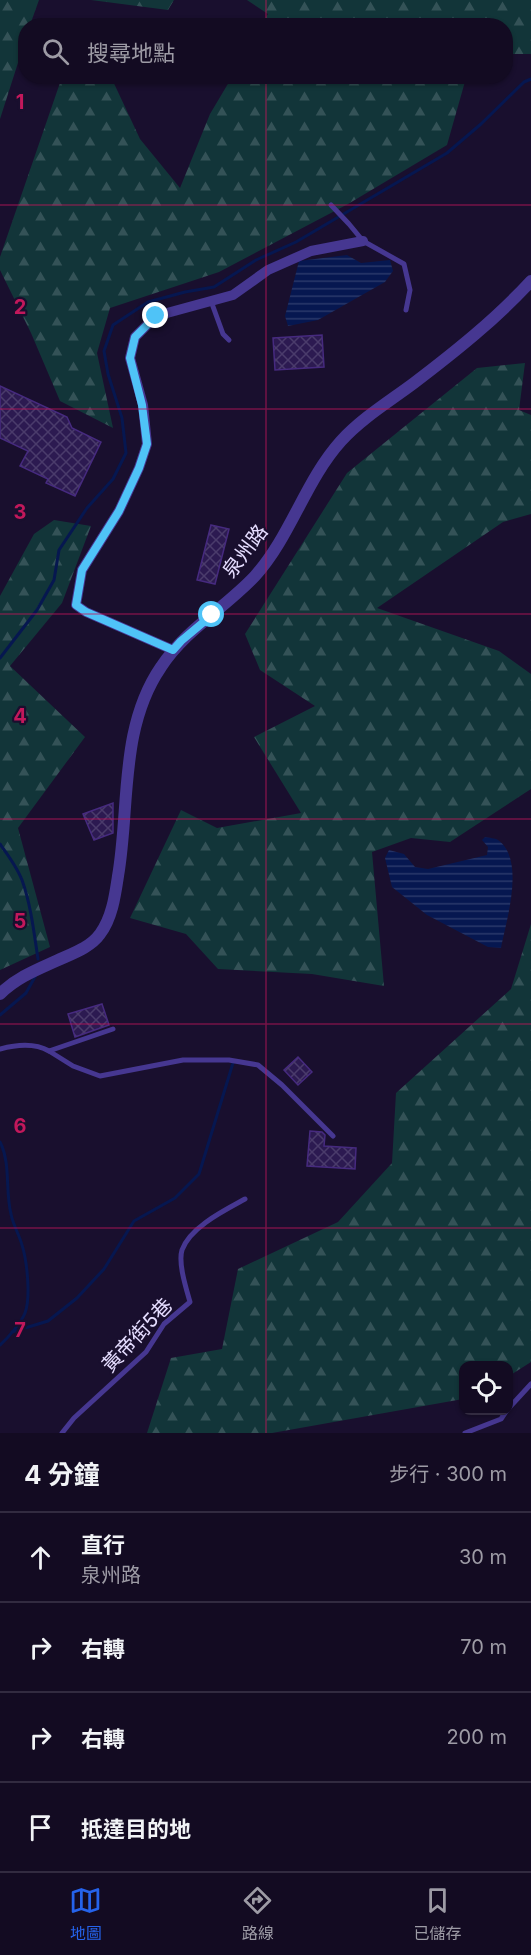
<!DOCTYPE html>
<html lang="zh-TW">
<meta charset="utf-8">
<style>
body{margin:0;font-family:Inter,"Noto Sans TC",sans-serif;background:#1c142a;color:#f1f3f6}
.controls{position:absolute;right:18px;bottom:18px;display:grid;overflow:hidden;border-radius:12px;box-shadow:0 2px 4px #0004}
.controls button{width:54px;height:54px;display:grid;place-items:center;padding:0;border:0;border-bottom:2px solid #322b40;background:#130b22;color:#f1f3f6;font:30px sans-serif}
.stop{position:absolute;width:18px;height:18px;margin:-14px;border:4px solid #4fc3f7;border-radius:50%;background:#fff}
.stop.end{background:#4fc3f7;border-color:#fff;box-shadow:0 2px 6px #0008}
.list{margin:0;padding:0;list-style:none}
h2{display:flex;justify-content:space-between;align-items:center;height:78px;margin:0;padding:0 24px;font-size:26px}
h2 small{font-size:20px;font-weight:400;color:#9d9ba5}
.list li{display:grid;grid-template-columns:39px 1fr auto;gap:18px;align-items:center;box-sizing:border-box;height:90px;padding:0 24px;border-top:2px solid #322b40}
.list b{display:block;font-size:22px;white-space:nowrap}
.list p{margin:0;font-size:20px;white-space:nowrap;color:#9d9ba5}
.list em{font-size:20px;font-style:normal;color:#9d9ba5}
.icon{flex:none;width:33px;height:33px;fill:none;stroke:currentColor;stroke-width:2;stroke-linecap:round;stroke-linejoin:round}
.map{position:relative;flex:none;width:531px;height:1433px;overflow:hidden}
.search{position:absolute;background:#130b22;box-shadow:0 2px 4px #0004;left:18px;right:18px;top:18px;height:66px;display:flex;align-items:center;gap:15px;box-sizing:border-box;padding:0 21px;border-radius:24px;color:#9d9ba5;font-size:22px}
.sheet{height:438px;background:#130b22}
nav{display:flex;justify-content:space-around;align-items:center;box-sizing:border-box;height:84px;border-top:2px solid #322b40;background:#130b22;font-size:16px;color:#9d9ba5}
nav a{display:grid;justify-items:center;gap:3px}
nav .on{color:#2563eb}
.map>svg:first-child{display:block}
.forest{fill:url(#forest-firs)}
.water{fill:url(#water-rules)}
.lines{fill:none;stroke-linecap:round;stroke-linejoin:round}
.stream{stroke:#061750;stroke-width:3}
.building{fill:url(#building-cross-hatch);stroke:#462a7f;stroke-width:1.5}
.service{stroke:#463791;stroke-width:5}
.minor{stroke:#463791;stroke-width:10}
.tertiary{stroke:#463791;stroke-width:12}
.route{stroke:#4fc3f7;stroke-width:8}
.grid{fill:none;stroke:#c2185b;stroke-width:1.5;stroke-opacity:0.55}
.labels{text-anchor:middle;stroke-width:4.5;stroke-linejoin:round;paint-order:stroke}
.street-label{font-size:20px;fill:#e5ddff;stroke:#190f2e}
.grid-label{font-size:20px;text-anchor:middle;font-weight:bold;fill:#c2185b;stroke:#190f2e;stroke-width:4.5;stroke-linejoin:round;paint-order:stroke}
</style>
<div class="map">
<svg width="531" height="1433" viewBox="0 0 531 1433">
<defs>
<pattern id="forest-firs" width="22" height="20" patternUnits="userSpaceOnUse" patternTransform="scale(1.5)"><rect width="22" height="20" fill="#123539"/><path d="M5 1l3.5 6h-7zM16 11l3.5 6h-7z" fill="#345257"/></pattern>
<pattern id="water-rules" width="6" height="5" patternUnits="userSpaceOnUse" patternTransform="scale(1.5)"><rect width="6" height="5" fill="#061750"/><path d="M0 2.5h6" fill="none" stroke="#2a386a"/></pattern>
<pattern id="building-cross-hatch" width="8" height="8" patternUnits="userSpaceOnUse" patternTransform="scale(1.5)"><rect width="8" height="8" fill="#2c1a51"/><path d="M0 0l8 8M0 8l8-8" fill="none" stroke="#4a3b6b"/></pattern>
</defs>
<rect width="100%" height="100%" fill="#190f2e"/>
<g class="forest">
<path d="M0 0H39L30 25 26 26 25 41 0 119Z"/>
<path d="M91 0H174L168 10Z"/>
<path d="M247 0H531V54H506V26L261 25 268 14Z"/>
<path d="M62 77H111L140 139 180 188 210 114 232 77H468L466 78 447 145 348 204 219 272 110 308 97 353 113 428 60 401 31 333 0 270V257Z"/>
<path d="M525 363 519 410 531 415V514L503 522 377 608 499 651 531 674V789L450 842 411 838 372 852 384 986 312 974 218 969 186 934 130 918 181 810 217 828 301 813 254 737 315 706 260 670 245 634 347 473 477 368Z"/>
<path d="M54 520 91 526 62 603 10 666 85 737 18 828 50 947 0 970V596L34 534Z"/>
<path d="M531 924V1362L509 1376 508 1366H464L463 1399 272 1433H147L171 1358 222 1349 238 1269 338 1222 392 1163 396 1093 511 989Z"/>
</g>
<g class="water">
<path d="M347 255 361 263 390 260 393 271 385 282 318 320 288 326 285 316 299 261Z"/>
<path d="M485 837C489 838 495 838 498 840 526 860 506 921 501 948L488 947 427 915 392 887 385 858 389 850 404 854 415 867 428 869 487 855 488 847 482 840Z"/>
</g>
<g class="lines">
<g class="stream">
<path d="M0 658 37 610 54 580 59 550 87 508 113 479 126 453 122 418 108 374 104 351 113 325 148 302 185 292 214 287 256 260 296 242 447 153 481 124 524 82 531 79"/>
<path d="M0 844C8 855 17 867 22 880 31 905 34 933 38 959"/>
<path d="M0 1015 26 993 36 975"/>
<path d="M0 1142C11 1163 5 1191 11 1214 13 1225 19 1234 22 1245 27 1261 31 1297 25 1313 21 1323 8 1338 0 1345"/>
<path d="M12 1332 48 1321 77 1298 104 1269 134 1221 175 1198 199 1174 233 1063"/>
</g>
</g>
<g class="building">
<path d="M322 335 324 367 275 370 273 338Z"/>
<path d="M0 386 67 417 72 428 101 442 75 496 46 483 48 479 20 466 28 451 0 438Z"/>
<path d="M211 525 229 529 215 584 197 580Z"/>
<path d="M113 803V833L94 840 83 814Z"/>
<path d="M102 1004 109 1025 75 1037 68 1014Z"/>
<path d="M298 1057 312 1072 298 1085 284 1070Z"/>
<path d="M310 1131 322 1132 325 1135 324 1146 356 1148 355 1169 307 1166Z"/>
</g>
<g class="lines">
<g class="service">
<path d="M331 205 349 224 363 241 404 264 410 290 406 310"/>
<path d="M211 301 223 334 229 340"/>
<path d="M0 1049C15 1045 35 1043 49 1051L113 1029"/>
<path d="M49 1051 73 1066 100 1076 183 1060H229L258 1065 282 1085 333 1136"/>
<path d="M508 1409 531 1384"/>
<path d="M62 1433 74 1418 146 1352 164 1324 190 1302C186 1288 178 1263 182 1250 190 1227 225 1210 245 1199"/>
<path d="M465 1433 501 1419 507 1410"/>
</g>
<path class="minor" d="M173 650 86 612 76 605 82 570 119 511 139 468 147 444 143 405 130 358 135 337 156 316 233 295 268 270 311 251 363 241"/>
<path class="tertiary" d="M0 994C16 978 36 970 56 961 71 954 90 948 100 934 112 918 115 896 118 876 130 807 119 728 161 667 185 630 225 608 255 576 291 536 305 481 341 441 362 418 390 401 414 383 456 351 496 319 531 281"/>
</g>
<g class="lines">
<path class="route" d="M156 316 135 337 130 358 142 405 147 444 139 468 119 511 82 570 76 605 86 612 173 650 181 641 212 615"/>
</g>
<path class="grid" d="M266 0V26M266 76V1433M0 205H531M0 409H531M0 614H531M0 819H531M0 1024H531M0 1228H531"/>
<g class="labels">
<g class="street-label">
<text transform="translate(245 551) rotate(-53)" y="7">泉州路</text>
<text transform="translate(137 1335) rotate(-47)" y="7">黃帝街5巷</text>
</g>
</g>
<g class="grid-label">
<text x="20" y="109">1</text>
<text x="20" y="314">2</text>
<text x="20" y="519">3</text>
<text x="20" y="723">4</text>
<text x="20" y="928">5</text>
<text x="20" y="1133">6</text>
<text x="20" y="1337">7</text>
</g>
</svg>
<div class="controls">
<button><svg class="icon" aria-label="locate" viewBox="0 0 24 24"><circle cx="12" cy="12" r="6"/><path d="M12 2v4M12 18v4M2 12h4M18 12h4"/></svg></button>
</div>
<div class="stop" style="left:212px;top:615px"></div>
<div class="stop end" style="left:156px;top:316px"></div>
<div class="search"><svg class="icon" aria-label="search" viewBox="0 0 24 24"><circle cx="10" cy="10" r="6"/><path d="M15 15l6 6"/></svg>搜尋地點</div>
</div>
<section class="sheet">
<h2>4 分鐘<small>步行 · 300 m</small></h2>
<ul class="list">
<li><svg class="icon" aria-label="ahead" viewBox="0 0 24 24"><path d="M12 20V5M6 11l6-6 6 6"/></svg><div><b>直行</b><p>泉州路</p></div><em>30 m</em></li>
<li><svg class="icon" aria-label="right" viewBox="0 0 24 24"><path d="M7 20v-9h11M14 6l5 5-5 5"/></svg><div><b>右轉</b></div><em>70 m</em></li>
<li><svg class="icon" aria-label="right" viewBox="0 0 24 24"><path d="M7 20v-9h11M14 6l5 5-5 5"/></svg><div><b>右轉</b></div><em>200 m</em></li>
<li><svg class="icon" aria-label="arrive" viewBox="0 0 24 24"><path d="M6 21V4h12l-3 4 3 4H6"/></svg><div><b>抵達目的地</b></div></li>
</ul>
</section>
<nav>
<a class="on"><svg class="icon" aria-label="map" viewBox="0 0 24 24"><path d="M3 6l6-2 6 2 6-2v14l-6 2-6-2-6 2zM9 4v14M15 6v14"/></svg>地圖</a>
<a><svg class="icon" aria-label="directions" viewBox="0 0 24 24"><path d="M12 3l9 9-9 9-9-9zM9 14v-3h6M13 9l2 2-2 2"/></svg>路線</a>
<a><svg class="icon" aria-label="saved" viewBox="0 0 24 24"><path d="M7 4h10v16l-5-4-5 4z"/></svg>已儲存</a>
</nav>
